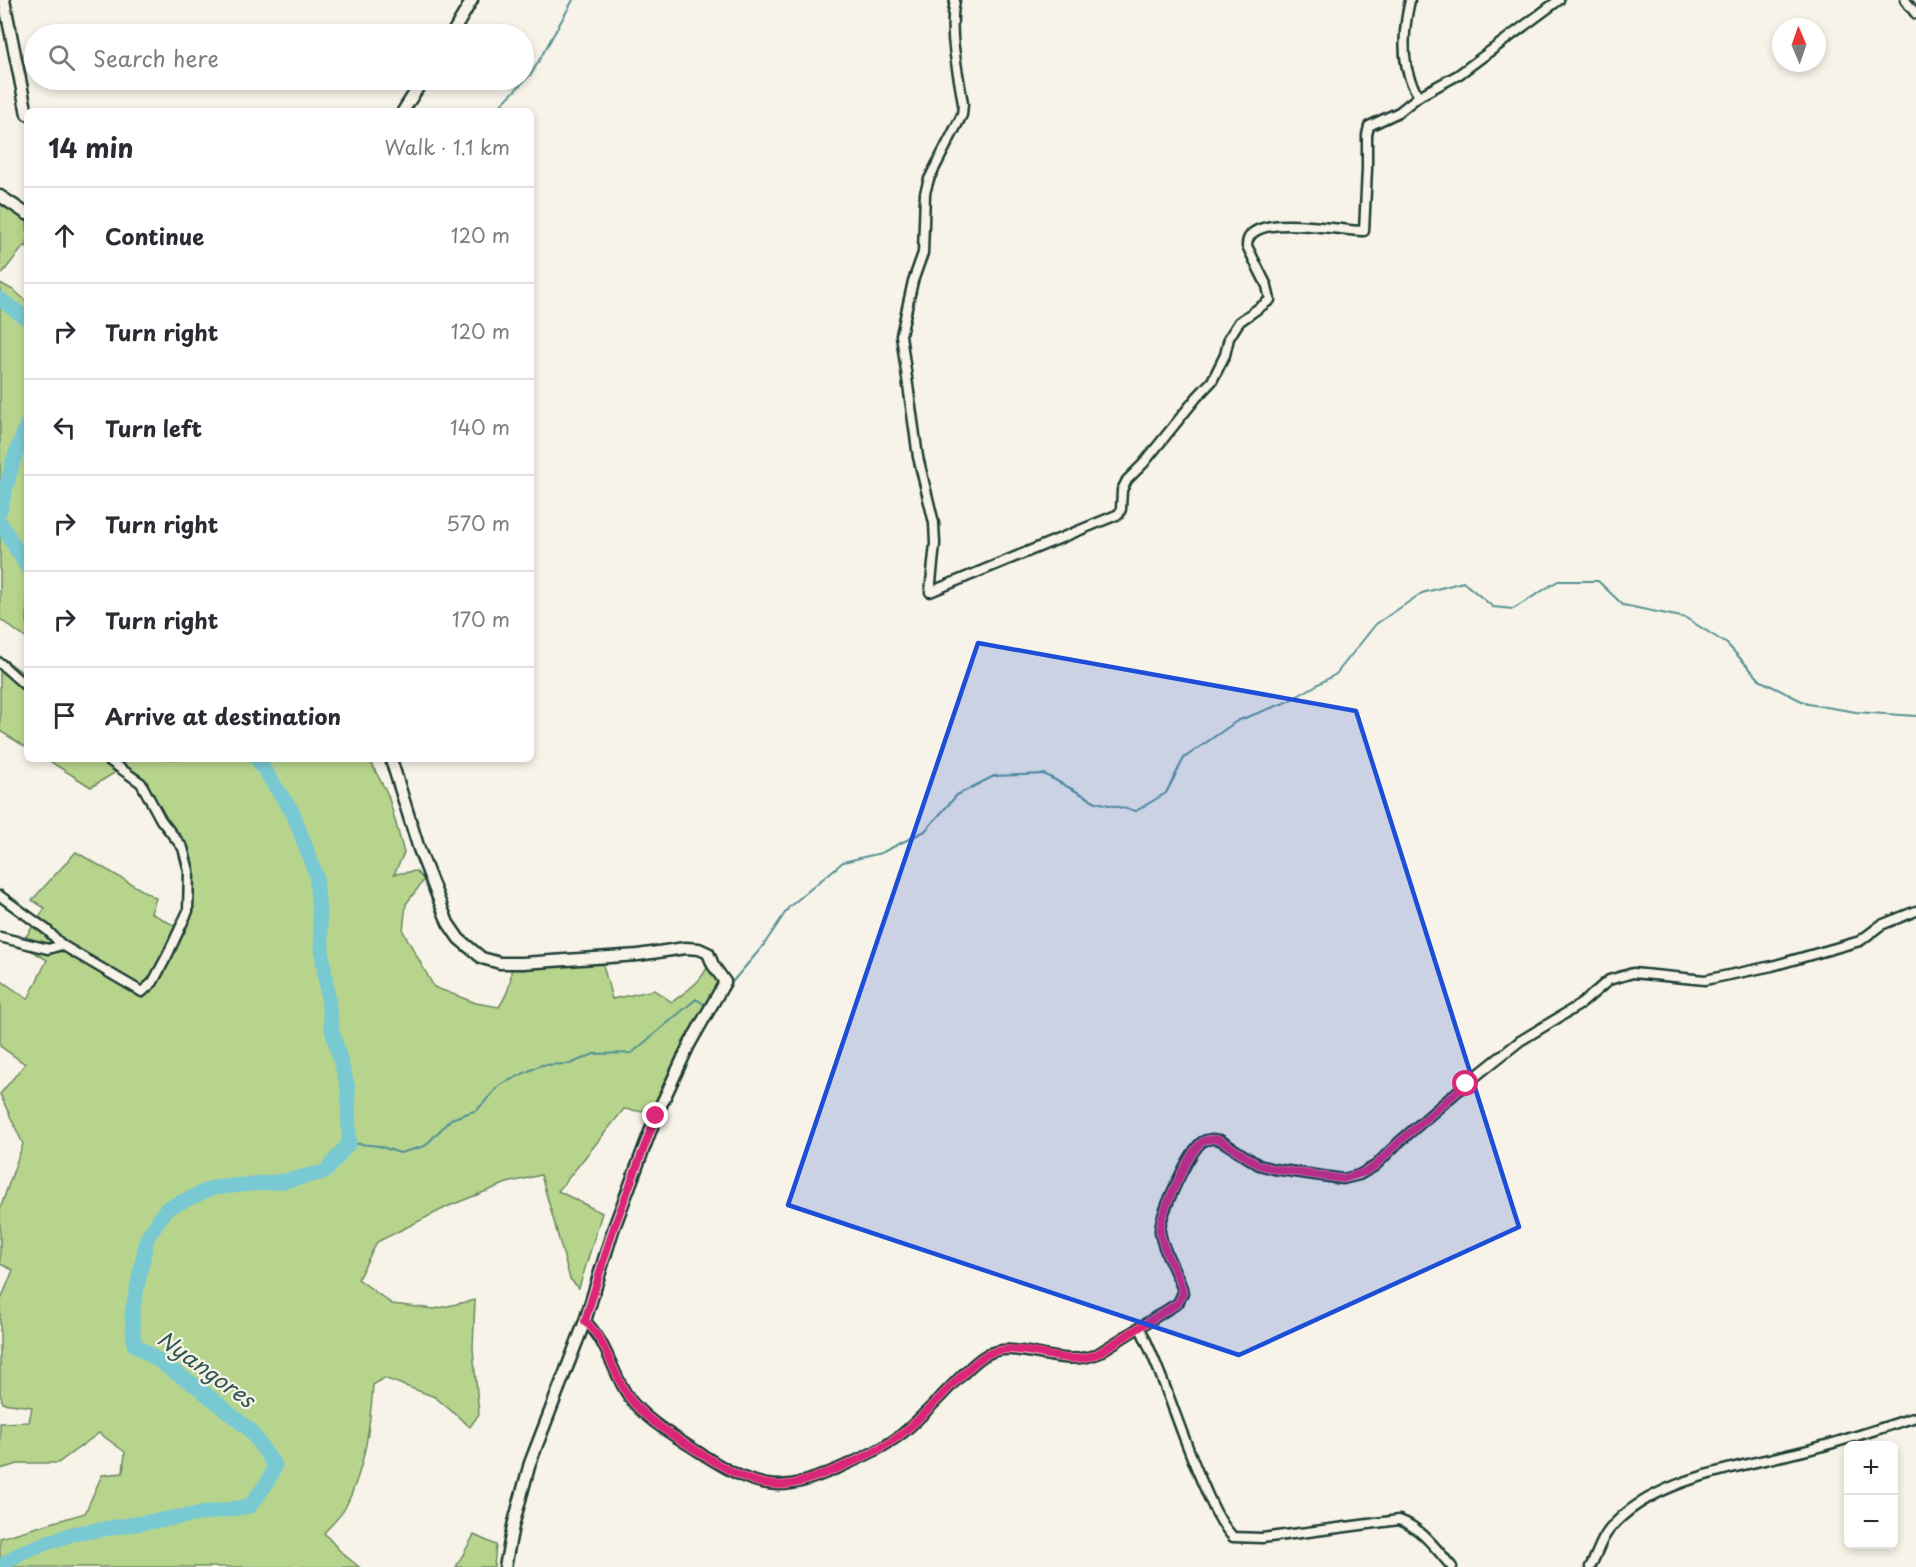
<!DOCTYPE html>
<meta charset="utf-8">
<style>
body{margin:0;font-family:"Playpen Sans",sans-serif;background:#f7f7f7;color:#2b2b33}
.controls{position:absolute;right:18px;bottom:18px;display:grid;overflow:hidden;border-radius:9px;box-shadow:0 3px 9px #0003}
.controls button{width:54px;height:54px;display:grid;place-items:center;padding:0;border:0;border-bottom:2px solid #e1e1e2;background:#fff;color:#2b2b33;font:30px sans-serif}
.compass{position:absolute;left:1772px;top:18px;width:54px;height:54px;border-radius:50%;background:#fff;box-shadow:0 3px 9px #0003;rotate:358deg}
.stop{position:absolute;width:18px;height:18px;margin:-14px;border:4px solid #db2777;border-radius:50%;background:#fff}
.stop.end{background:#db2777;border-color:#fff;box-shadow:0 2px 6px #0008}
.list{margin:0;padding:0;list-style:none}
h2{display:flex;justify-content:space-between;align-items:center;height:78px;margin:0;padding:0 24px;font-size:26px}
h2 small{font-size:20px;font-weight:400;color:#7c7c81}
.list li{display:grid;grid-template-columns:39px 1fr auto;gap:18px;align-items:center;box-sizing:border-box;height:96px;padding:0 24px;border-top:2px solid #e1e1e2}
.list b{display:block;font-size:22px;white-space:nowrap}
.list em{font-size:20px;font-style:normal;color:#7c7c81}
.icon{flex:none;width:33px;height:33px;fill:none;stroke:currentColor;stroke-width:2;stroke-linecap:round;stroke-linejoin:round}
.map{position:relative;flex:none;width:1916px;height:1567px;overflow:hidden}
.search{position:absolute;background:#fff;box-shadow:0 3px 9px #0003;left:24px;top:24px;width:510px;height:66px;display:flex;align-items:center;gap:15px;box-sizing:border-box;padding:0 21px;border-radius:33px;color:#7c7c81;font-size:22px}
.panel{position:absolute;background:#fff;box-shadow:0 3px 9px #0003;left:24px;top:108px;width:510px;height:654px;border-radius:9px}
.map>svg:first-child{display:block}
.green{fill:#b7d48d;stroke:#6b8860;stroke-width:1.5}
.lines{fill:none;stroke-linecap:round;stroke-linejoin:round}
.stream{stroke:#559193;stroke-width:2}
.river{stroke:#79c9d3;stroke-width:15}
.minor-casing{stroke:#1f3d34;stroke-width:13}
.tertiary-casing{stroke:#1f3d34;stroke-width:15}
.minor{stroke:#f7f3e8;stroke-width:8}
.tertiary{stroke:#f7f3e8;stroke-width:10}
.route{stroke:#db2777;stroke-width:8}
.marked{fill:#1d4ed8;fill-opacity:0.2;stroke:#1d4ed8;stroke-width:4.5;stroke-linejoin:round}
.labels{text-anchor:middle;stroke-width:4.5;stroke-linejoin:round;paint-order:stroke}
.water-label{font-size:22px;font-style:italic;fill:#315954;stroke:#f7f3e8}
</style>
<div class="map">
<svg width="1916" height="1567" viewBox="0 0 1916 1567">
<rect width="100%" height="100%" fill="#f7f3e8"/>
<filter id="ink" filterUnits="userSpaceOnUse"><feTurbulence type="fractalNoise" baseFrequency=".0167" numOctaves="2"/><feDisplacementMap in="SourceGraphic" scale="12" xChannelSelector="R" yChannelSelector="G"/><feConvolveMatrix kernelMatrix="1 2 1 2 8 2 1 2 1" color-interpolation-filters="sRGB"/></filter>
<g filter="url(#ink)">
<g class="green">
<path d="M0 199 27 219V247L24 246 0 276Z"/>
<path d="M0 283 15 291 27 302V639L0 619Z"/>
<path d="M0 656 27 676V748L0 731Z"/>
<path d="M46 759H369L388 795 404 853 394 874 416 871 424 880 406 904 403 931 434 987 476 1003 499 1007C508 993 512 982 511 966L602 961 612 999 654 990 672 1002C689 989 701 983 709 963L720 980 717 991 689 1033 652 1110 638 1111 624 1109 558 1191 602 1213 579 1288 570 1279 541 1175 507 1183 449 1206 377 1242 358 1279 392 1304 434 1309 475 1300 473 1349 479 1414 470 1427 435 1397 384 1378 373 1385C370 1427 365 1469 345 1508 340 1517 331 1525 324 1533L341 1552 359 1567H0V1538L85 1513 102 1475 123 1473 125 1452 99 1433 58 1463H22L0 1469V1423L29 1422 32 1407 3 1403 0 1394V1302L13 1270 0 1264V1209L23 1144 0 1094 25 1064 0 1046V980L28 999 47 960 21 944 45 908 32 900 76 852 156 898 151 913 175 926C180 917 188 903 190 893 199 841 153 801 121 769L91 787Z"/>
<path d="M474 1535 496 1545 494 1567H456Z"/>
</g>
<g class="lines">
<g class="stream">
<path d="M495 111 532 73 573 0"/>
<path d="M727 988 763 946 789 907 843 862 881 853 925 831 957 795 994 776 1044 774 1096 802 1136 811 1166 793 1184 758 1237 721 1287 702 1336 674 1376 624 1422 593 1463 582 1493 607 1513 609 1558 581H1598L1623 605 1686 618 1727 644 1761 681 1808 704 1856 712 1916 716"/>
<path d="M349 1143 379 1146 400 1153 425 1146 451 1119 477 1110 500 1085 541 1065 570 1064 594 1054 632 1053 696 999 708 1007"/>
</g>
<g class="river">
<path d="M0 299 27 319"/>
<path d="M0 510 13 461 27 424"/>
<path d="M0 522 27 567"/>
<path d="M0 1567 22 1552 72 1534 250 1506 267 1483 275 1466 250 1430 200 1389 134 1344 132 1313 147 1238 166 1209 212 1188 284 1181 325 1172 349 1143 348 1088 332 1030 323 960 316 875 293 813 257 759"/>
</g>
<defs>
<g id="minor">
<path d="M955 0C948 34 958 70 963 104L962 115 929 179 925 193 923 253 913 281 901 335 918 457 934 523 935 544 930 592 1119 514 1121 509 1122 490 1127 480 1143 464 1197 397 1212 381 1225 355 1229 338 1239 322 1270 300 1267 286 1247 246C1246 209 1343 232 1364 231L1367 169V135L1369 126 1399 112 1419 96 1458 75 1559 0"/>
<path d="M1410 0C1403 31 1399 69 1419 96"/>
<path d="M1905 0 1916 14"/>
<path d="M0 663 27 687"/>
<path d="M0 896 47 930 62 945 142 992 153 982 167 956 188 911 189 871 183 848 161 820 141 783 107 759"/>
<path d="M0 937 48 949 62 945"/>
<path d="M585 1321C610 1344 613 1381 636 1406 652 1423 672 1435 691 1447 721 1466 754 1490 791 1484 808 1482 823 1474 839 1468 861 1458 883 1449 903 1433 922 1417 940 1397 958 1379 967 1371 975 1361 986 1355 1018 1338 1060 1370 1097 1354L1178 1303 1183 1293 1182 1288C1176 1270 1162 1250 1160 1231 1159 1216 1190 1150 1202 1142 1208 1138 1213 1139 1220 1140L1259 1165 1274 1169 1343 1179 1359 1175 1375 1166 1398 1143 1466 1084 1520 1041 1581 1004 1609 980 1633 973 1705 980 1772 966 1860 941 1881 925 1916 911"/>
<path d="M1140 1328C1165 1378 1180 1433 1203 1484 1211 1502 1219 1522 1233 1537L1262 1538 1399 1520C1422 1528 1436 1549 1452 1567"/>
<path d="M1590 1567C1597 1555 1600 1541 1609 1530 1653 1475 1755 1465 1819 1447 1852 1438 1884 1427 1916 1417"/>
</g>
<g id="tertiary">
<path d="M4 0 27 114"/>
<path d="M452 34 472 0"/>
<path d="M403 111 423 80"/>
<path d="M0 196 27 214"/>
<path d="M391 759 419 849 448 923 459 939 482 958 500 963H523L638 955 685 948 699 949 708 953 713 965 725 982 689 1045 656 1116 613 1230 585 1321 530 1463 513 1526 505 1567"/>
</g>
</defs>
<use href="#minor" class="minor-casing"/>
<use href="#tertiary" class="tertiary-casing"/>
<use href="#minor" class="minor"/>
<use href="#tertiary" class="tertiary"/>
</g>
</g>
<g class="lines" filter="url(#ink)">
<path class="route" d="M656 1116 613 1230 585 1321C610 1344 613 1381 636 1406 652 1423 672 1435 691 1447 721 1466 754 1490 791 1484 808 1481 823 1474 839 1468 862 1458 883 1449 903 1433 922 1417 940 1397 958 1379 967 1371 975 1361 986 1355 1020 1337 1061 1370 1097 1354L1178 1303 1183 1293 1182 1288C1176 1270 1162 1250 1160 1231 1159 1216 1190 1150 1202 1142 1208 1138 1214 1139 1220 1140L1259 1165 1274 1169 1343 1179 1365 1172 1375 1166 1398 1143 1466 1084"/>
</g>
<path class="marked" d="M978 643 1356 711 1519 1227 1239 1355 788 1205Z"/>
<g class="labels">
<g class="water-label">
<text transform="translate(206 1369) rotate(36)" y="8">Nyangores</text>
</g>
</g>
</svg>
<div class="controls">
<button>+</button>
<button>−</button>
</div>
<svg class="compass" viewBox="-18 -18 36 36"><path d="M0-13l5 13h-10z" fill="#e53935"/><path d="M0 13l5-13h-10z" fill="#7c7c81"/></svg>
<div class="stop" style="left:1466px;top:1084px"></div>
<div class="stop end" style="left:656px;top:1116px"></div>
<div class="search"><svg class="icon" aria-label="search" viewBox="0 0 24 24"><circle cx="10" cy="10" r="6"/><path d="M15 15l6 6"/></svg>Search here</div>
<section class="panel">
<h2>14 min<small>Walk · 1.1 km</small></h2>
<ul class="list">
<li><svg class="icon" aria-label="ahead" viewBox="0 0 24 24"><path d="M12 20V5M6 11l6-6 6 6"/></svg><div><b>Continue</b></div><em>120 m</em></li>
<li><svg class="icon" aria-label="right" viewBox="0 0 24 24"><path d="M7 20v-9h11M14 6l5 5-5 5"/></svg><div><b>Turn right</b></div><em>120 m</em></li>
<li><svg class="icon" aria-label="left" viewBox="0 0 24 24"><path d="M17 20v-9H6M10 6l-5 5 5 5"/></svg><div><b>Turn left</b></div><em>140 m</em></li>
<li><svg class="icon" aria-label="right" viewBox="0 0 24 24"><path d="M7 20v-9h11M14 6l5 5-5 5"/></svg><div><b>Turn right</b></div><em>570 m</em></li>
<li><svg class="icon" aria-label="right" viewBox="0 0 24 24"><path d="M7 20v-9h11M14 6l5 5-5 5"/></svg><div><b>Turn right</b></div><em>170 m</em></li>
<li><svg class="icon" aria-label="arrive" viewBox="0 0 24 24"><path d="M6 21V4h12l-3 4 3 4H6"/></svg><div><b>Arrive at destination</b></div></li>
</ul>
</section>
</div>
